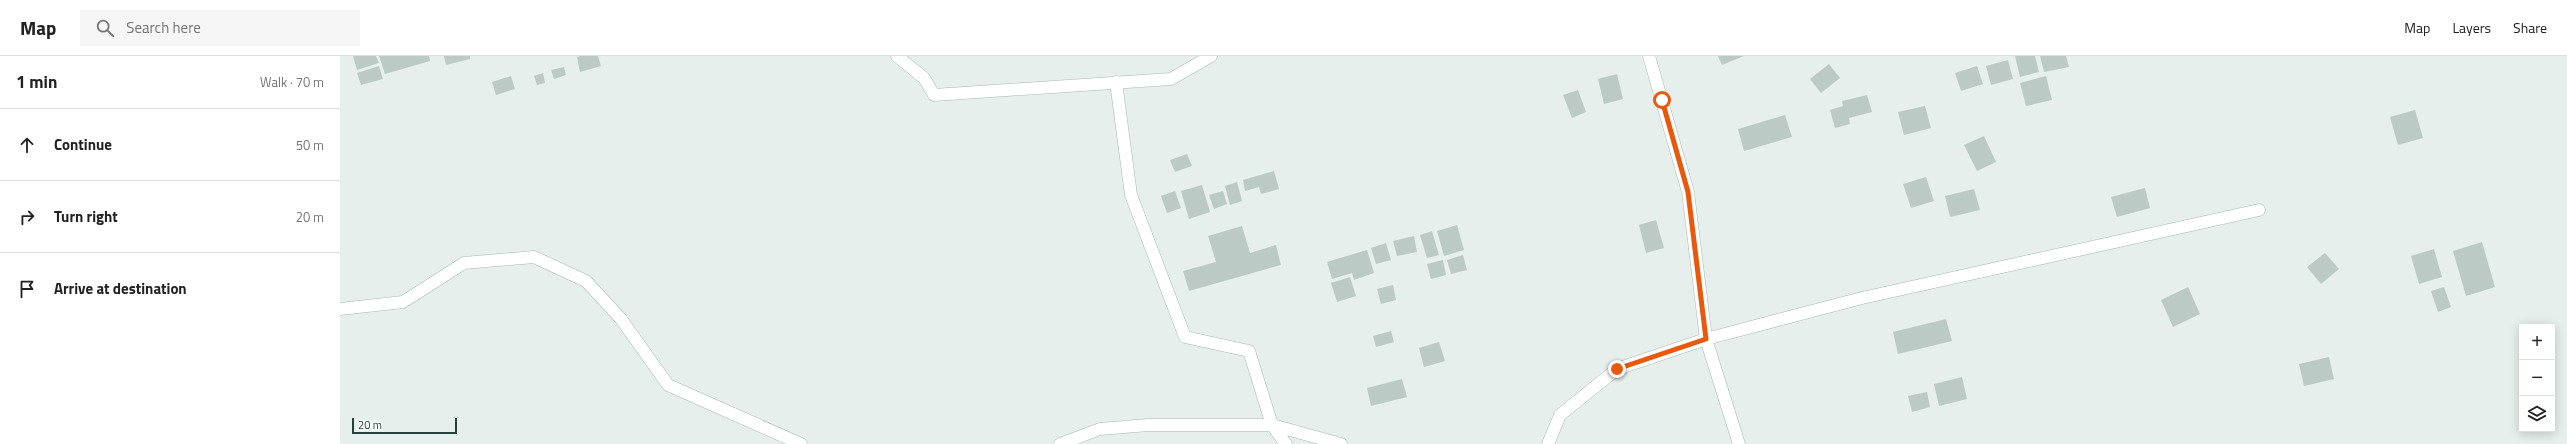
<!DOCTYPE html>
<meta charset="utf-8">
<style>
body{margin:0;font-family:"Titillium Web",sans-serif;background:#f6f6f6;color:#222}
.controls{position:absolute;right:12px;bottom:12px;display:grid;overflow:hidden;border-radius:0px;box-shadow:0 2px 10px #0003}
.controls button{width:36px;height:36px;display:grid;place-items:center;padding:0;border:0;border-bottom:1px solid #e0e0e0;background:#fff;color:#222;font:20px sans-serif}
.scale{position:absolute;left:12px;bottom:10px;width:105px;box-sizing:border-box;padding-left:4px;border:2px solid #24423a;border-top:0;font-size:11px;line-height:14px;white-space:nowrap;color:#24423a;-webkit-text-stroke:3px #f7fbf9;paint-order:stroke}
.stop{position:absolute;width:12px;height:12px;margin:-9px;border:3px solid #ea580c;border-radius:50%;background:#fff}
.stop.end{background:#ea580c;border-color:#fff;box-shadow:0 1px 4px #0008}
.list{margin:0;padding:0;list-style:none}
h2{display:flex;justify-content:space-between;align-items:center;height:52px;margin:0;padding:0 16px;font-size:17px}
h2 small{font-size:13px;font-weight:400;color:#767676}
.list li{display:grid;grid-template-columns:26px 1fr auto;gap:12px;align-items:center;box-sizing:border-box;height:72px;padding:0 16px;border-top:1px solid #e0e0e0}
.list b{display:block;font-size:15px;white-space:nowrap}
.list em{font-size:13px;font-style:normal;color:#767676}
.icon{flex:none;width:22px;height:22px;fill:none;stroke:currentColor;stroke-width:2;stroke-linecap:round;stroke-linejoin:round}
.map{position:relative;flex:none;width:2227px;height:388px;overflow:hidden}
header{display:flex;align-items:center;gap:24px;box-sizing:border-box;height:56px;padding:0 20px;background:#fff;border-bottom:1px solid #e0e0e0}
header strong{font-size:19px}
nav{display:flex;gap:22px;margin-inline-start:auto;font-size:14px}
.search{width:280px;height:36px;background:#f6f6f6;display:flex;align-items:center;gap:10px;box-sizing:border-box;padding:0 14px;border-radius:0px;color:#767676;font-size:15px}
main{display:flex}
aside{flex:1;background:#fff}
.map>svg:first-child{display:block}
.building{fill:#bbcac4}
.lines{fill:none;stroke-linecap:round;stroke-linejoin:round}
.street-casing{stroke:#a8b8b2;stroke-width:13}
.street{stroke:#fff;stroke-width:12}
.route{stroke:#ea580c;stroke-width:5}
</style>
<header>
<strong>Map</strong>
<div class="search"><svg class="icon" aria-label="search" viewBox="0 0 24 24"><circle cx="10" cy="10" r="6"/><path d="M15 15l6 6"/></svg>Search here</div>
<nav><a>Map</a><a>Layers</a><a>Share</a></nav>
</header>
<main>
<aside>
<h2>1 min<small>Walk · 70 m</small></h2>
<ul class="list">
<li><svg class="icon" aria-label="ahead" viewBox="0 0 24 24"><path d="M12 20V5M6 11l6-6 6 6"/></svg><div><b>Continue</b></div><em>50 m</em></li>
<li><svg class="icon" aria-label="right" viewBox="0 0 24 24"><path d="M7 20v-9h11M14 6l5 5-5 5"/></svg><div><b>Turn right</b></div><em>20 m</em></li>
<li><svg class="icon" aria-label="arrive" viewBox="0 0 24 24"><path d="M6 21V4h12l-3 4 3 4H6"/></svg><div><b>Arrive at destination</b></div></li>
</ul>
</aside>
<div class="map">
<svg width="2227" height="388" viewBox="0 0 2227 388">
<rect width="100%" height="100%" fill="#e6efeb"/>
<g class="building">
<path d="M13 0H36L39 7 17 14Z"/>
<path d="M39 0H89L90 5 45 18Z"/>
<path d="M104 0H130V3L106 9Z"/>
<path d="M240 0H258L261 10 240 16 237 1Z"/>
<path d="M1378 0H1404L1382 9Z"/>
<path d="M1675 0H1695L1699 16 1680 21Z"/>
<path d="M1700 0H1726L1729 11 1704 16Z"/>
<path d="M1668 4 1673 23 1651 29 1646 10Z"/>
<path d="M1489 8 1500 22 1481 37 1470 23Z"/>
<path d="M39 10 43 23 21 29 17 17Z"/>
<path d="M1637 10 1643 28 1621 35 1615 17Z"/>
<path d="M224 11 226 19 214 23 211 14Z"/>
<path d="M203 17 205 27 197 29 194 20Z"/>
<path d="M1277 18 1283 43 1264 48 1258 23Z"/>
<path d="M171 20 175 33 156 39 152 26Z"/>
<path d="M1706 20 1712 44 1686 50 1680 27Z"/>
<path d="M1238 34 1246 56 1232 62 1223 39Z"/>
<path d="M1527 39 1532 56 1509 62 1510 68 1495 72 1490 54 1503 50 1502 45Z"/>
<path d="M1585 50 1591 72 1564 79 1558 56Z"/>
<path d="M2075 54 2083 82 2058 89 2050 61Z"/>
<path d="M1445 59 1452 81 1404 95 1398 73Z"/>
<path d="M1644 80 1656 106 1637 115 1624 89Z"/>
<path d="M847 98 852 110 835 116 830 104Z"/>
<path d="M934 115 939 133 921 138 919 131 905 135 903 124Z"/>
<path d="M1586 121 1594 145 1571 152 1563 128Z"/>
<path d="M897 126 902 145 890 149 885 130Z"/>
<path d="M862 129 870 156 849 163 841 135Z"/>
<path d="M1805 132 1810 152 1777 161 1771 141Z"/>
<path d="M1634 133 1640 154 1610 161 1605 140Z"/>
<path d="M835 135 841 152 827 157 821 140Z"/>
<path d="M883 135 887 148 874 153 869 139Z"/>
<path d="M1316 164 1324 192 1306 197 1299 169Z"/>
<path d="M1117 169 1124 194 1104 200 1097 175Z"/>
<path d="M902 170 910 197 936 189 941 209 849 235 843 215 876 206 868 180Z"/>
<path d="M1092 175 1099 199 1087 202 1080 179Z"/>
<path d="M1074 180 1077 196 1057 200 1053 185Z"/>
<path d="M2142 186 2155 231 2126 240 2113 195Z"/>
<path d="M1046 187 1051 204 1036 208 1031 192Z"/>
<path d="M2094 193 2102 221 2079 228 2071 200Z"/>
<path d="M1027 194 1034 217 1014 224 1012 217 992 223 987 206Z"/>
<path d="M1985 197 1999 213 1981 228 1967 211Z"/>
<path d="M1123 199 1127 214 1111 218 1107 204Z"/>
<path d="M1103 204 1106 219 1091 223 1087 208Z"/>
<path d="M1010 221 1016 240 997 246 991 227Z"/>
<path d="M1053 229 1056 244 1041 248 1037 233Z"/>
<path d="M1848 231 1860 258 1833 271 1821 244Z"/>
<path d="M2104 231 2111 251 2098 256 2091 235Z"/>
<path d="M1606 263 1612 285 1558 298 1553 276Z"/>
<path d="M1051 275 1054 286 1036 291 1033 280Z"/>
<path d="M1099 286 1105 305 1084 311 1079 292Z"/>
<path d="M1989 301 1994 323 1964 330 1959 308Z"/>
<path d="M1622 321 1627 343 1599 350 1594 328Z"/>
<path d="M1062 323 1067 341 1031 350 1027 332Z"/>
<path d="M1587 336 1590 351 1572 356 1568 340Z"/>
</g>
<g class="lines">
<defs>
<g id="street">
<path d="M557 0 584 22 594 39 831 23 871 0"/>
<path d="M1309 0 1348 136 1366 283 1399 388"/>
<path d="M776 26 791 139 845 281 909 295 932 369 946 388"/>
<path d="M0 253 63 246 124 207 194 201 246 225 281 263 328 329 461 388"/>
<path d="M720 388 760 373 808 369H932L1001 388"/>
<path d="M1208 388 1220 359 1277 313 1366 283 1522 242 1919 154"/>
</g>
</defs>
<use href="#street" class="street-casing"/>
<use href="#street" class="street"/>
</g>
<g class="lines">
<path class="route" d="M1277 313 1366 283 1348 136 1322 44"/>
</g>
</svg>
<div class="controls">
<button>+</button>
<button>−</button>
<button><svg class="icon" aria-label="layers" viewBox="0 0 24 24"><path d="M12 4l9 5-9 5-9-5zM3 14l9 5 9-5"/></svg></button>
</div>
<div class="scale">20 m</div>
<div class="stop" style="left:1322px;top:44px"></div>
<div class="stop end" style="left:1277px;top:313px"></div>
</div>
</main>
